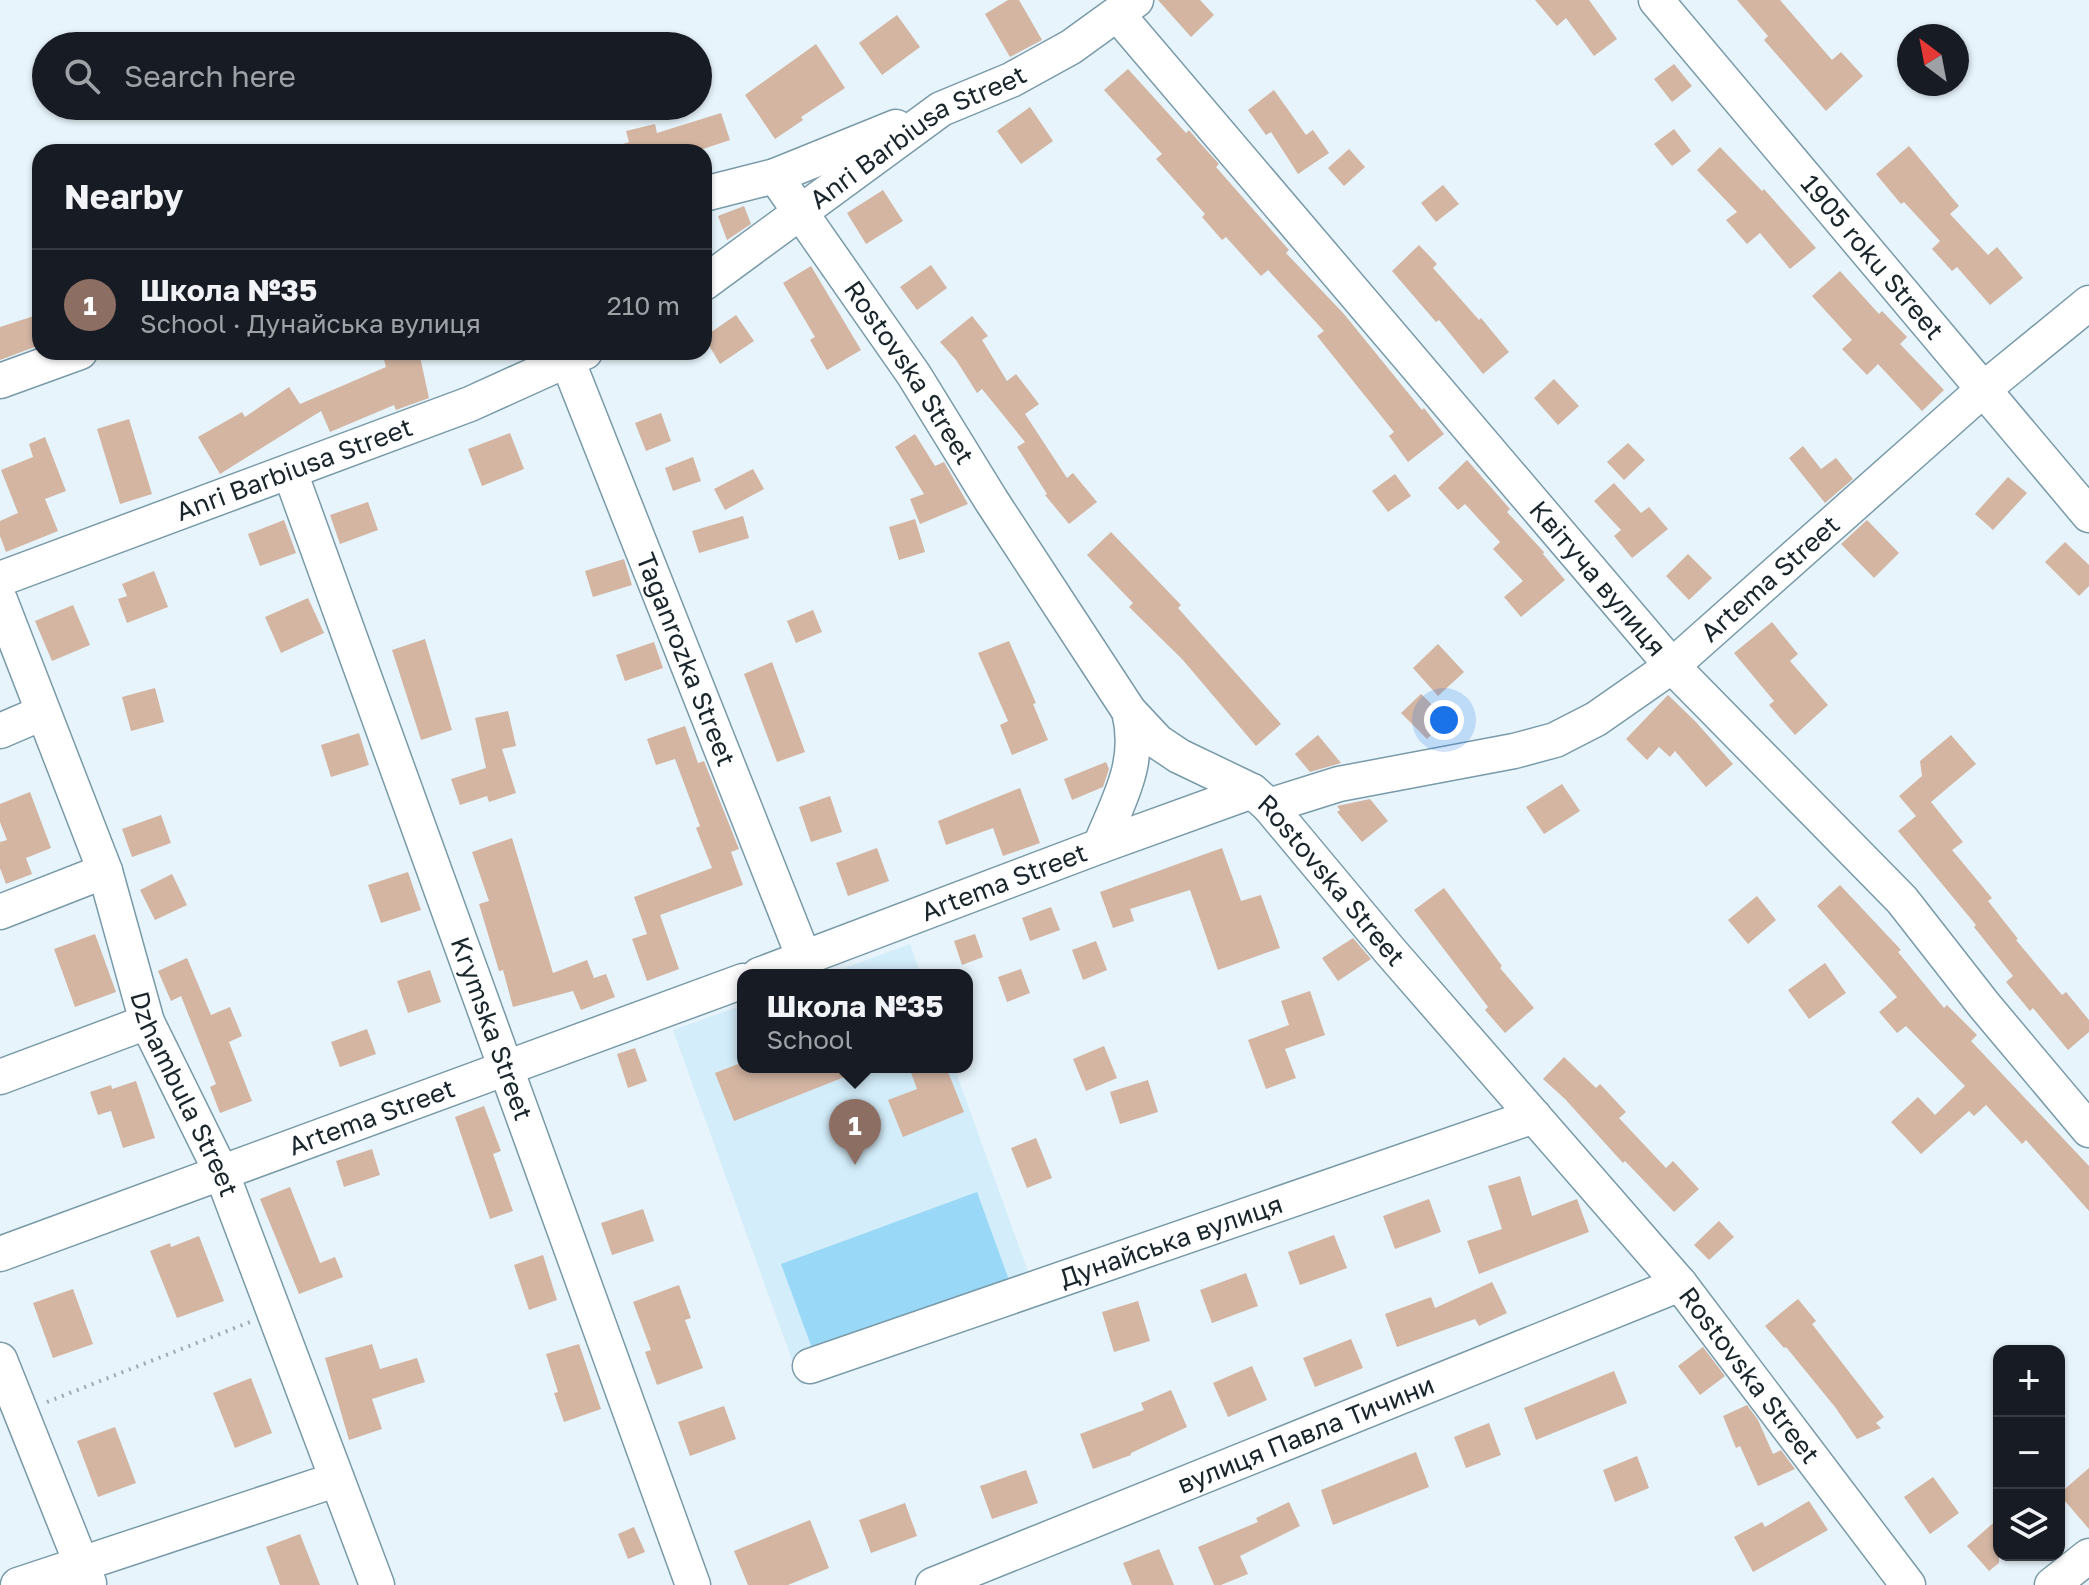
<!DOCTYPE html>
<meta charset="utf-8">
<style>
body{margin:0;font-family:"Golos Text",sans-serif;background:#242831;color:#f1f3f6}
.controls{position:absolute;right:24px;bottom:24px;display:grid;overflow:hidden;border-radius:16px;box-shadow:0 2px 6px #0004}
.controls button{width:72px;height:72px;display:grid;place-items:center;padding:0;border:0;border-bottom:2px solid #363941;background:#171b24;color:#f1f3f6;font:40px sans-serif}
.compass{position:absolute;left:1897px;top:24px;width:72px;height:72px;border-radius:50%;background:#171b24;box-shadow:0 2px 6px #0004;rotate:328deg}
.you{position:absolute;left:1444px;top:720px;width:28px;height:28px;margin:-20px;border:6px solid #fff;border-radius:50%;background:#1a73e8;box-shadow:0 0 0 12px #1a73e833}
.badge{display:grid;place-items:center;width:52px;height:52px;border-radius:50%;background:#be6409;color:#fff;font-size:26px;font-weight:700}
.pin{position:absolute;translate:-50% -66px;filter:drop-shadow(0 2px 4px #0008)}
.pin::after{content:'';position:absolute;top:42px;width:28px;height:24px;background:inherit;clip-path:polygon(0 0,100% 0,50% 100%)}
.popup{position:absolute;left:737px;top:969px;width:236px;height:104px;box-sizing:border-box;display:grid;place-content:center;border-radius:16px;background:#171b24;filter:drop-shadow(0 2px 6px #0005);font-size:26px;white-space:nowrap;color:#9ea1a6}
.popup b{font-size:30px;color:#f1f3f6}
.popup::after{content:'';position:absolute;left:50%;top:100%;margin-left:-16px;border:16px solid transparent;border-top-color:#171b24}
.list{margin:0;padding:0;list-style:none}
h2{display:flex;justify-content:space-between;align-items:center;height:104px;margin:0;padding:0 32px;font-size:34px}
h2 small{font-size:26px;font-weight:400;color:#9ea1a6}
.list li{display:grid;grid-template-columns:52px 1fr auto;gap:24px;align-items:center;box-sizing:border-box;height:112px;padding:0 32px;border-top:2px solid #363941}
.list b{display:block;font-size:30px;white-space:nowrap}
.list p{margin:0;font-size:26px;white-space:nowrap;color:#9ea1a6}
.list em{font-size:26px;font-style:normal;color:#9ea1a6}
.icon{flex:none;width:44px;height:44px;fill:none;stroke:currentColor;stroke-width:2;stroke-linecap:round;stroke-linejoin:round}
.map{position:relative;flex:none;width:2089px;height:1585px;overflow:hidden}
.search{position:absolute;background:#171b24;box-shadow:0 2px 6px #0004;left:32px;top:32px;width:680px;height:88px;display:flex;align-items:center;gap:20px;box-sizing:border-box;padding:0 28px;border-radius:44px;color:#9ea1a6;font-size:30px}
.panel{position:absolute;background:#171b24;box-shadow:0 2px 6px #0004;left:32px;top:144px;width:680px;height:216px;border-radius:24px}
.map>svg:first-child{display:block}
.built{fill:#d3edfa}
.grass{fill:#99d9f7}
.building{fill:#d3b5a2}
.lines{fill:none;stroke-linecap:round;stroke-linejoin:round}
.minor-casing{stroke:#799aa9;stroke-width:37}
.path{stroke:#9daab0;stroke-width:4;stroke-dasharray:2 6;stroke-linecap:butt}
.minor{stroke:#fff;stroke-width:34}
.labels{text-anchor:middle;stroke-width:8;stroke-linejoin:round;paint-order:stroke}
.street-label{font-size:26px;fill:#19262c;stroke:#fff}
</style>
<div class="map">
<svg width="2089" height="1585" viewBox="0 0 2089 1585">
<rect width="100%" height="100%" fill="#e7f4fb"/>
<g class="built">
<path d="M910 944 921 975H826Z"/>
<path d="M743 1005V1067H954L1038 1299 801 1385 673 1030Z"/>
</g>
<path class="grass" d="M977 1192 1009 1280 813 1351 781 1264Z"/>
<g class="building">
<path d="M1008 0H1019L1042 40 1010 57 985 14Z"/>
<path d="M1158 0H1200L1214 15 1191 37Z"/>
<path d="M1535 0H1589L1617 39 1594 56 1566 18 1557 26Z"/>
<path d="M1737 0H1780L1832 60 1841 52 1863 76 1826 111 1764 40 1768 36Z"/>
<path d="M897 15 920 47 882 75 859 43Z"/>
<path d="M816 44 845 88 801 117 803 120 775 139 745 95Z"/>
<path d="M1674 64 1692 86 1672 102 1654 79Z"/>
<path d="M1128 69 1186 133 1189 130 1200 143 1219 164 1216 167 1289 250 1286 253 1344 314 1422 410 1424 408 1444 434 1408 462 1389 436 1394 432 1317 336 1324 331 1268 270 1261 276 1226 237 1222 240 1202 217 1205 214 1156 159 1162 154 1104 90Z"/>
<path d="M1274 90 1306 135 1313 130 1329 153 1298 174 1271 132 1266 135 1248 110Z"/>
<path d="M1030 107 1053 141 1021 164 997 131Z"/>
<path d="M721 113 730 140 694 152H612L611 148 629 142 626 131 655 124 657 133Z"/>
<path d="M1674 129 1691 151 1672 166 1654 144Z"/>
<path d="M1909 146 1959 206 1950 214 1988 255 1997 247 2023 278 1990 305 1957 267 1952 271 1932 249 1940 241 1904 202 1901 204 1876 174Z"/>
<path d="M1720 147 1762 191 1764 189 1816 248 1790 269 1760 233 1747 244 1726 220 1737 212 1697 170Z"/>
<path d="M1349 149 1365 167 1344 186 1328 168Z"/>
<path d="M1443 185 1459 204 1436 222 1421 203Z"/>
<path d="M883 190 903 221 866 244 847 213Z"/>
<path d="M744 206 751 224 727 240 718 216Z"/>
<path d="M1419 245 1437 264 1433 268 1479 320 1481 318 1509 352 1483 374 1439 320 1436 322 1392 271Z"/>
<path d="M931 265 947 288 917 310 900 287Z"/>
<path d="M811 266 861 350 827 370 810 340 815 337 783 283Z"/>
<path d="M1840 271 1879 314 1882 311 1907 337 1900 344 1944 390 1922 411 1878 364 1867 375 1842 349 1852 340 1812 296Z"/>
<path d="M40 314V345L0 360V327Z"/>
<path d="M736 315 754 341 720 364 704 337Z"/>
<path d="M972 316 988 336 982 340 1007 381 1016 374 1039 404 1025 414 1067 478 1073 473 1097 502 1069 524 1045 495 1047 494 1017 447 1025 442 982 389 977 393 956 360 940 342Z"/>
<path d="M382 352H419L429 398 396 410 394 405 330 432 321 411 220 474 198 437 242 412 245 417 289 387 300 404 386 367Z"/>
<path d="M1554 379 1579 406 1558 425 1534 398Z"/>
<path d="M661 413 671 441 646 451 635 423Z"/>
<path d="M129 419 152 494 120 504 97 429Z"/>
<path d="M510 433 524 469 482 486 468 449Z"/>
<path d="M915 434 935 466 944 462 968 504 920 524 910 499 924 494 895 447Z"/>
<path d="M45 437 66 491 45 499 58 531 6 552 0 536V521L18 513 1 470 33 457 29 444Z"/>
<path d="M1628 443 1645 460 1624 480 1607 462Z"/>
<path d="M1803 446 1821 469 1836 458 1853 479 1825 503 1789 458Z"/>
<path d="M693 457 701 481 673 491 665 468Z"/>
<path d="M1467 460 1510 509 1507 512 1544 552 1543 554 1565 580 1521 617 1504 597 1523 581 1493 549 1500 542 1465 504 1458 510 1438 488Z"/>
<path d="M753 469 764 489 725 510 714 489Z"/>
<path d="M1395 474 1411 496 1388 512 1372 491Z"/>
<path d="M2008 477 2027 493 1993 530 1975 514Z"/>
<path d="M1614 483 1641 513 1649 507 1668 529 1632 558 1614 536 1621 530 1594 501Z"/>
<path d="M368 502 378 530 340 544 330 515Z"/>
<path d="M743 516 749 538 699 553 692 531Z"/>
<path d="M915 519 925 552 899 560 889 527Z"/>
<path d="M284 520 296 553 260 566 248 534Z"/>
<path d="M1867 520 1899 553 1874 578 1841 544Z"/>
<path d="M1111 532 1181 605 1178 608 1281 724 1256 746 1182 659 1129 607 1133 603 1087 555Z"/>
<path d="M2065 542 2089 565V586L2079 596 2045 562Z"/>
<path d="M1688 554 1712 578 1689 600 1666 576Z"/>
<path d="M624 559 632 585 593 597 585 571Z"/>
<path d="M154 571 168 607 127 623 118 599 127 596 122 584Z"/>
<path d="M308 598 324 633 281 653 265 617Z"/>
<path d="M73 605 90 645 52 661 35 621Z"/>
<path d="M813 610 822 632 796 643 787 621Z"/>
<path d="M1772 622 1798 654 1790 661 1828 705 1795 735 1769 705 1774 701 1734 653Z"/>
<path d="M425 639 452 730 421 740 392 650Z"/>
<path d="M1009 641 1036 703 1033 704 1048 740 1012 755 1000 725 1008 721 978 653Z"/>
<path d="M654 642 663 668 625 681 616 655Z"/>
<path d="M1438 644 1464 672 1438 696 1413 668Z"/>
<path d="M772 662 805 752 777 762 744 674Z"/>
<path d="M155 688 164 722 131 731 122 697Z"/>
<path d="M1421 694 1447 719 1427 739 1401 713Z"/>
<path d="M1668 695 1696 722 1733 764 1706 787 1675 751 1670 757 1659 747 1647 760 1626 739Z"/>
<path d="M508 711 516 746 502 749 516 793 489 802 487 796 460 805 451 779 486 768 475 718Z"/>
<path d="M685 726 698 763 704 761 739 849 731 852 743 885 660 915 679 969 647 981 632 939 647 934 634 897 712 868 696 828 700 826 675 759 656 765 647 739Z"/>
<path d="M359 733 369 765 331 777 321 745Z"/>
<path d="M1318 735 1341 763 1310 772 1295 754Z"/>
<path d="M1951 735 1976 764 1931 802 1963 842 1952 850 1992 898 1988 901 2018 939 2016 940 2062 995 2066 992 2089 1020V1032L2068 1050 2033 1008 2030 1011 2006 982 2013 976 1974 927 1976 925 1898 831 1916 816 1899 796 1922 776 1920 761Z"/>
<path d="M1106 762 1109 769 1103 787 1072 800 1064 779Z"/>
<path d="M1562 784 1580 811 1544 834 1526 807Z"/>
<path d="M1020 788 1040 843 1003 856 993 828 946 845 938 821Z"/>
<path d="M30 792 51 848 26 858 32 874 6 884 0 868V842L7 840 0 822V804Z"/>
<path d="M830 796 842 832 811 842 799 807Z"/>
<path d="M1370 799 1388 821 1362 842 1337 812 1340 810 1337 806Z"/>
<path d="M161 815 171 843 132 857 122 829Z"/>
<path d="M512 838 553 973 587 960 594 978 606 974 615 997 581 1010 573 991 513 1007 503 970 499 971 479 904 489 901 472 852Z"/>
<path d="M877 848 889 881 848 896 836 863Z"/>
<path d="M1222 848 1241 901 1261 895 1280 948 1218 970 1190 890 1130 909 1134 921 1113 928 1100 892Z"/>
<path d="M408 872 421 910 381 923 368 885Z"/>
<path d="M172 874 187 905 155 920 140 890Z"/>
<path d="M1840 885 1901 950 1898 952 1944 1008 1947 1005 1977 1035 1971 1041 2089 1166V1211L2026 1140 2022 1144 1986 1105 1974 1116 1969 1111 1921 1154 1891 1122 1918 1097 1935 1115 1965 1086 1906 1026 1897 1033 1879 1012 1897 997 1817 906Z"/>
<path d="M1444 888 1502 966 1500 968 1534 1008 1505 1033 1485 1010 1488 1007 1414 910Z"/>
<path d="M1757 896 1776 920 1748 944 1728 920Z"/>
<path d="M1051 907 1060 930 1030 941 1022 918Z"/>
<path d="M95 934 116 992 75 1007 54 949Z"/>
<path d="M975 934 983 957 962 965 954 941Z"/>
<path d="M1353 938 1371 959 1338 981 1322 958Z"/>
<path d="M1096 941 1107 970 1083 980 1072 950Z"/>
<path d="M187 958 211 1015 230 1007 242 1036 229 1042 252 1101 220 1113 210 1087 216 1084 181 996 171 1001 158 971Z"/>
<path d="M1825 963 1846 993 1809 1019 1788 990Z"/>
<path d="M1021 969 1030 993 1007 1002 998 977Z"/>
<path d="M430 970 441 1002 408 1013 397 981Z"/>
<path d="M1310 991 1325 1035 1285 1049 1296 1078 1266 1089 1248 1040 1289 1025 1281 1001Z"/>
<path d="M367 1029 376 1054 340 1067 331 1042Z"/>
<path d="M1104 1046 1117 1078 1086 1091 1073 1059Z"/>
<path d="M635 1048 647 1081 628 1088 617 1054Z"/>
<path d="M1564 1057 1596 1088 1600 1084 1626 1112 1619 1118 1666 1168 1673 1161 1699 1189 1674 1212 1625 1161 1623 1163 1565 1099 1543 1079Z"/>
<path d="M743 1062V1067L867 1068 734 1121 715 1073Z"/>
<path d="M909 1067H946L964 1112 903 1137 888 1100 917 1089Z"/>
<path d="M1148 1080 1158 1112 1120 1124 1110 1092Z"/>
<path d="M136 1081 155 1138 123 1148 111 1111 98 1115 90 1092 111 1085 112 1089Z"/>
<path d="M484 1106 501 1151 493 1154 513 1211 490 1219 455 1117Z"/>
<path d="M1036 1138 1052 1178 1027 1188 1011 1148Z"/>
<path d="M372 1149 380 1175 344 1187 336 1161Z"/>
<path d="M1520 1176 1532 1216 1577 1199 1589 1232 1479 1274 1467 1241 1502 1229 1488 1186Z"/>
<path d="M290 1187 320 1263 335 1257 343 1277 299 1294 260 1199Z"/>
<path d="M1429 1199 1441 1232 1395 1249 1383 1216Z"/>
<path d="M643 1209 654 1241 612 1255 601 1223Z"/>
<path d="M1719 1221 1734 1237 1709 1260 1694 1245Z"/>
<path d="M1334 1235 1347 1268 1300 1285 1288 1252Z"/>
<path d="M199 1236 224 1301 177 1318 150 1251 170 1243 171 1247Z"/>
<path d="M543 1255 557 1300 529 1310 514 1265Z"/>
<path d="M1246 1273 1258 1306 1212 1323 1200 1290Z"/>
<path d="M1492 1282 1507 1313 1479 1326 1475 1319 1397 1347 1385 1314 1431 1297 1435 1308Z"/>
<path d="M679 1285 691 1318 685 1320 703 1368 657 1385 645 1352 651 1350 633 1302Z"/>
<path d="M73 1289 93 1344 53 1358 33 1303Z"/>
<path d="M1798 1299 1816 1321 1812 1324 1884 1417 1876 1423 1881 1428 1857 1439 1835 1407 1786 1347 1784 1348 1765 1326Z"/>
<path d="M1138 1301 1150 1341 1114 1352 1102 1312Z"/>
<path d="M1351 1339 1363 1368 1315 1387 1303 1358Z"/>
<path d="M372 1344 380 1369 417 1358 425 1382 372 1399 382 1429 349 1440 325 1358Z"/>
<path d="M579 1344 601 1409 564 1422 554 1393 558 1392 546 1354Z"/>
<path d="M1703 1347 1725 1376 1700 1395 1678 1366Z"/>
<path d="M1252 1366 1267 1400 1228 1417 1213 1383Z"/>
<path d="M1614 1371 1627 1403 1536 1440 1524 1408Z"/>
<path d="M251 1378 272 1433 235 1448 213 1393Z"/>
<path d="M1171 1390 1187 1427 1131 1453V1455L1093 1469 1080 1434 1144 1410 1141 1403Z"/>
<path d="M1747 1405 1758 1420 1773 1454 1781 1450 1795 1469 1758 1486 1740 1446 1736 1448 1723 1416Z"/>
<path d="M724 1406 736 1439 690 1456 678 1422Z"/>
<path d="M1489 1423 1501 1455 1466 1468 1454 1437Z"/>
<path d="M115 1427 136 1483 98 1497 77 1441Z"/>
<path d="M1416 1452 1429 1487 1333 1525 1321 1490Z"/>
<path d="M1637 1456 1649 1488 1615 1502 1603 1470Z"/>
<path d="M2089 1468V1529L2059 1494Z"/>
<path d="M1026 1470 1038 1503 992 1519 980 1486Z"/>
<path d="M1933 1477 1959 1513 1930 1534 1904 1497Z"/>
<path d="M1809 1501 1828 1530 1753 1572 1734 1537 1762 1522 1765 1527Z"/>
<path d="M1289 1502 1300 1526 1240 1556 1248 1574 1221 1585H1214L1198 1547 1258 1522 1256 1518Z"/>
<path d="M905 1503 917 1536 871 1553 859 1520Z"/>
<path d="M1999 1518V1563L1989 1571 1967 1546Z"/>
<path d="M810 1520 829 1568 788 1585H748L734 1551Z"/>
<path d="M634 1527 645 1552 628 1559 618 1534Z"/>
<path d="M300 1534 320 1585H280L266 1547Z"/>
<path d="M1159 1549 1174 1585H1132L1123 1563Z"/>
</g>
<g class="lines">
<defs>
<g id="minor">
<path id="s1" d="M1656 0 2089 515"/>
<path id="s2" d="M1118 15 1672 666 1902 900 1984 1005 2089 1130"/>
<path id="s3" d="M775 176 914 375 991 500 1129 711 1158 742 1179 756 1252 791 1269 806 1390 951 1680 1284 1908 1585"/>
<path d="M704 194 775 176 896 127"/>
<path id="s4" d="M704 283 941 109 1011 80 1071 47 1136 0"/>
<path id="s5" d="M568 362 804 958"/>
<path d="M0 381 80 352"/>
<path id="s6" d="M290 472 693 1585"/>
<path id="s7" d="M0 579 470 404 585 352"/>
<path id="s8" d="M0 600 105 871 147 1022 222 1174 377 1585"/>
<path d="M0 731 42 713"/>
<path id="s9" d="M1269 806 1339 784 1514 751 1555 740 1596 719 1672 666 1985 388 2089 303"/>
<path d="M1100 846C1119 799 1142 763 1129 711"/>
<path d="M0 912 105 871"/>
<path id="s10" d="M759 975 1100 846 1252 791"/>
<path d="M0 1077 147 1022"/>
<path id="s11" d="M0 1254 743 981"/>
<path d="M0 1360 89 1583"/>
<path id="s12" d="M810 1366 1534 1116"/>
<path d="M18 1585 335 1480"/>
<path id="s13" d="M933 1585 1680 1284"/>
<path d="M2052 1585 2089 1556"/>
</g>
</defs>
<use href="#minor" class="minor-casing"/>
<path class="path" d="M47 1402 250 1322"/>
<use href="#minor" class="minor"/>
</g>
<g class="labels">
<g class="street-label">
<text dy="9" stroke="none"><textPath href="#s4" startOffset="260">Anri Barbiusa Street</textPath></text>
<text dy="9" stroke="none"><textPath href="#s1" startOffset="336">1905 roku Street</textPath></text>
<text dy="9" stroke="none"><textPath href="#s3" startOffset="238">Rostovska Street</textPath></text>
<text dy="9" stroke="none"><textPath href="#s7" startOffset="314">Anri Barbiusa Street</textPath></text>
<text dy="9" stroke="none"><textPath href="#s2" startOffset="740">Квітуча вулиця</textPath></text>
<text dy="9" stroke="none"><textPath href="#s9" startOffset="564">Artema Street</textPath></text>
<text dy="9" stroke="none"><textPath href="#s5" startOffset="320">Taganrozka Street</textPath></text>
<text dy="9" stroke="none"><textPath href="#s10" startOffset="262">Artema Street</textPath></text>
<text dy="9" stroke="none"><textPath href="#s3" startOffset="910">Rostovska Street</textPath></text>
<text dy="9" stroke="none"><textPath href="#s6" startOffset="592">Krymska Street</textPath></text>
<text dy="9" stroke="none"><textPath href="#s8" startOffset="528">Dzhambula Street</textPath></text>
<text dy="9" stroke="none"><textPath href="#s11" startOffset="396">Artema Street</textPath></text>
<text dy="9" stroke="none"><textPath href="#s12" startOffset="382">Дунайська вулиця</textPath></text>
<text dy="9" stroke="none"><textPath href="#s3" startOffset="1558">Rostovska Street</textPath></text>
<text dy="9" stroke="none"><textPath href="#s13" startOffset="402">вулиця Павла Тичини</textPath></text>
</g>
</g>
</svg>
<div class="controls">
<button>+</button>
<button>−</button>
<button><svg class="icon" aria-label="layers" viewBox="0 0 24 24"><path d="M12 4l9 5-9 5-9-5zM3 14l9 5 9-5"/></svg></button>
</div>
<svg class="compass" viewBox="-18 -18 36 36"><path d="M0-13l5 13h-10z" fill="#e53935"/><path d="M0 13l5-13h-10z" fill="#9ea1a6"/></svg>
<div class="you"></div>
<div class="pin badge" style="left:855px;top:1165px;background:#8d6e63">1</div>
<div class="popup"><b>Школа №35</b>School</div>
<div class="search"><svg class="icon" aria-label="search" viewBox="0 0 24 24"><circle cx="10" cy="10" r="6"/><path d="M15 15l6 6"/></svg>Search here</div>
<section class="panel">
<h2>Nearby<small></small></h2>
<ul class="list">
<li><span class="badge" style="background:#8d6e63">1</span><div><b>Школа №35</b><p>School · Дунайська вулиця</p></div><em>210 m</em></li>
</ul>
</section>
</div>
